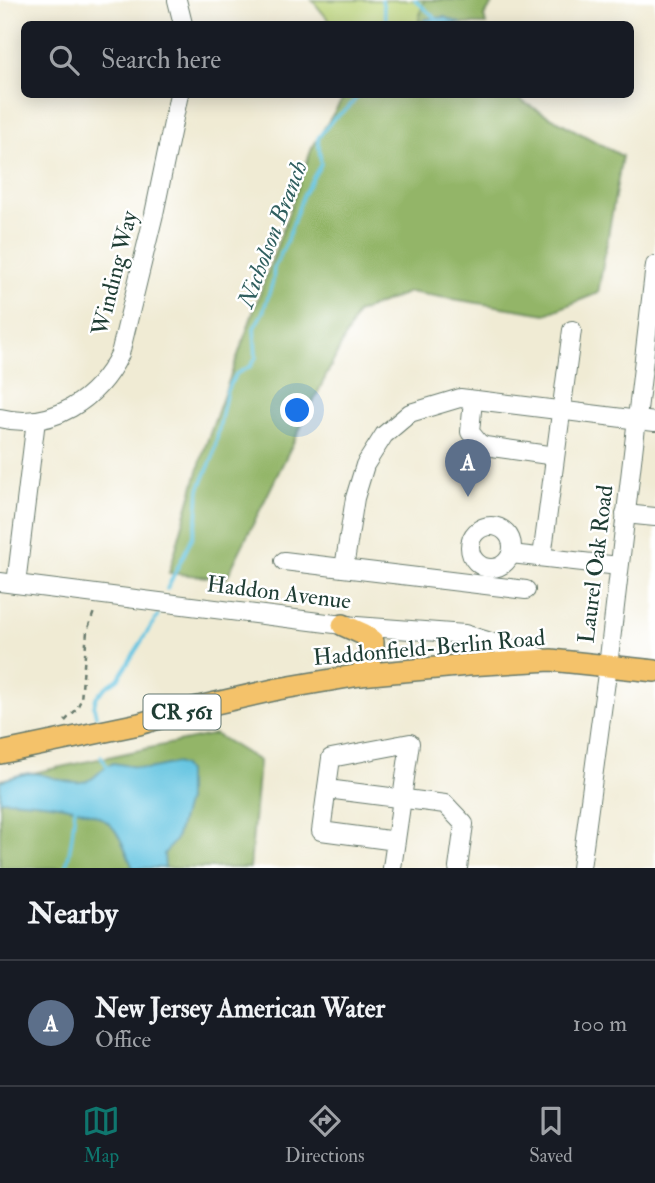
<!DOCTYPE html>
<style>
body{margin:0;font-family:"IM FELL Double Pica",serif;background:#242831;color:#f1f3f6}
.you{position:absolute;left:298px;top:411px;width:24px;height:24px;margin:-18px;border:5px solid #fff;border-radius:50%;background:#1a73e8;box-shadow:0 0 0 10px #1a73e833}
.badge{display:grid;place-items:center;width:46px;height:46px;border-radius:50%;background:#0f766e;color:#fff;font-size:23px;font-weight:700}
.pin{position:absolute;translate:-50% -58px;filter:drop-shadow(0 2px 4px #0008)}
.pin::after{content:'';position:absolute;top:37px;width:24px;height:21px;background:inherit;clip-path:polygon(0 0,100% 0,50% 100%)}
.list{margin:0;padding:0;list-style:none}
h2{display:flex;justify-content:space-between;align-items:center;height:91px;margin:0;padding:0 28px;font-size:30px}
h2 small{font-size:23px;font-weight:400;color:#9ea1a6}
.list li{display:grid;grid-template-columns:46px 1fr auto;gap:21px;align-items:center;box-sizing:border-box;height:126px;padding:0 28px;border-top:2px solid #363941}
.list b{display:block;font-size:26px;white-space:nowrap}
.list p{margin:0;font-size:23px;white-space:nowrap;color:#9ea1a6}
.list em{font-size:23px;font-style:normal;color:#9ea1a6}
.icon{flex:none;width:38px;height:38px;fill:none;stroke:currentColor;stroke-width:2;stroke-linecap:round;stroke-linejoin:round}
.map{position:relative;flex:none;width:655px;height:868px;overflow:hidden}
.search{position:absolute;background:#171b24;box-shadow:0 4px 18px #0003;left:21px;right:21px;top:21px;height:77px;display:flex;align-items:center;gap:18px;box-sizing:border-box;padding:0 24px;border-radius:10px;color:#9ea1a6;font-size:26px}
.sheet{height:217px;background:#171b24}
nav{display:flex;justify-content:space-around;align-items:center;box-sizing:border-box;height:98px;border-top:2px solid #363941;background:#171b24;font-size:19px;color:#9ea1a6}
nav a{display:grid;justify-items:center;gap:4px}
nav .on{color:#0f766e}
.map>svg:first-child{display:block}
.green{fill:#bad378;stroke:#6c8856;stroke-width:2}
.forest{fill:#93b568;stroke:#59794e;stroke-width:2}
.water{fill:#63c4e1;stroke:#41808a;stroke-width:2}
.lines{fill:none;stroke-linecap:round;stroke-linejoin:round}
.stream{stroke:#63c4e1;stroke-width:3.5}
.minor-casing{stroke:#687a6c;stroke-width:20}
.major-casing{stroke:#687a6c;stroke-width:24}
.path{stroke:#687a6c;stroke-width:2.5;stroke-dasharray:5 5;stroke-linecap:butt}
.minor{stroke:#fff;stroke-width:18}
.major{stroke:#f4c26a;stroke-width:21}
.labels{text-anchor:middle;stroke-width:5;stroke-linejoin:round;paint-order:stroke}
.shield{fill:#fff;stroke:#627771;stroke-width:2}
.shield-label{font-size:21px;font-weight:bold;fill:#1f3d34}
.street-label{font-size:23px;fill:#1f3d34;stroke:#fff}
.water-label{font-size:24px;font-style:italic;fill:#305f5f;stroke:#fff}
</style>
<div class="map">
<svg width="655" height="868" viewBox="0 0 655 868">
<rect width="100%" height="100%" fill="#fff"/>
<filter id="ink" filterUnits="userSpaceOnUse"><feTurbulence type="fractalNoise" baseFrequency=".0143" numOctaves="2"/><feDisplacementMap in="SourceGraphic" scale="14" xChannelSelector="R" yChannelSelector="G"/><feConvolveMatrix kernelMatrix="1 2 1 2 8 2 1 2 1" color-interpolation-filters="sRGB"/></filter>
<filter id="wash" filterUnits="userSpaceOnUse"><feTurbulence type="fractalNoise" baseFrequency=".00686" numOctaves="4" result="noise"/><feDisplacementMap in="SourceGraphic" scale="28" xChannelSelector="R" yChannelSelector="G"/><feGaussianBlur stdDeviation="1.57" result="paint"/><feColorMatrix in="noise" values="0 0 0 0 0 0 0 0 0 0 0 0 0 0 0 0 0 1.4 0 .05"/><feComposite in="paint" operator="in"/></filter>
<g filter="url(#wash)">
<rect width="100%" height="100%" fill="#f0ebd4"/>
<path class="green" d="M312 0H424L418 24H332Z"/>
<g class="forest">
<path d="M424 0H495L484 16 486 24H418Z"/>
<path d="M345 95H518L523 102 622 156 598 293 546 314 409 292 357 313 226 579 169 573 203 453 312 148Z"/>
<path d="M215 734 259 761 250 868H0V780Z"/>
</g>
<g class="water">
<path d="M444 17 462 24H422L426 19Z"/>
<path d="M113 763 148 769 176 763 183 766 187 772V800L176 839 164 854 165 868H133C127 856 123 840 114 829 96 804 29 801 0 800V781C10 778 22 773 32 773 49 774 63 784 81 782 98 780 99 768 113 763Z"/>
</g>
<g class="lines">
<g class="stream">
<path d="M382 0 387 24"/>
<path d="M415 0 442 24"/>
<path d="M167 589 192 538 197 520 199 489 213 457 227 390 236 374 251 366 256 357 254 328 263 312 273 281 274 268 286 243 303 195 321 164 318 138 334 118 347 109 360 94"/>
<path d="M96 716 94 707 96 697 106 687 118 679 158 615"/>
<path d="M101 756 109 770"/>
<path d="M65 868C73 848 72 825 76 803"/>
</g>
</g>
</g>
<g filter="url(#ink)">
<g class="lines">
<defs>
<g id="minor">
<path d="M177 0 183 24"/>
<path d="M473 400 470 432 479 443 485 446 555 456"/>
<path d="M0 418C52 431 98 399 120 354L154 214 179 94"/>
<path d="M625 514 655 517"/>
<circle cx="491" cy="547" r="21"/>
<path d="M511 554 619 566"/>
<path d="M542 557 572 330"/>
<path d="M284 561 526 590"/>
<path d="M344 568 355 498 365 465 384 435 410 413 460 398 655 422"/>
<path d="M0 582 343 625 465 634 543 658"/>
<path d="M16 584 36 420"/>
<path d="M327 789 445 804 464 824 458 868"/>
<path d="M392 868 410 743 331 758 321 831 396 841"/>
<path d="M581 868 608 666 655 265"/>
</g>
<g id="major">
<path d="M343 625 363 634 373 642V653L360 675"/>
<path d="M0 753 139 724 194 708 278 689 360 675 468 665 551 660 655 671"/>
</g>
</defs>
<use href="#minor" class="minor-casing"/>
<use href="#major" class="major-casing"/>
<path class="path" d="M65 721 76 710 81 700 87 631 95 609"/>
<use href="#minor" class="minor"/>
<use href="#major" class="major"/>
</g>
</g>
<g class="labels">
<rect class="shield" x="143.5" y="694.5" width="77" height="35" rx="5"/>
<g class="shield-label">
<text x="182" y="719">CR 561</text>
</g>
<g class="street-label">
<text transform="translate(114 273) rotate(-76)" y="8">Winding Way</text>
<text transform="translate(595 564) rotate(-83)" y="8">Laurel Oak Road</text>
<text transform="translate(279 592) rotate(7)" y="8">Haddon Avenue</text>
<text transform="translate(429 647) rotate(-5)" y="8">Haddonfield-Berlin Road</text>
</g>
<g class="water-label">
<text transform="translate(272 234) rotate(-69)" y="8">Nicholson Branch</text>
</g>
</g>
</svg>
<div class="you"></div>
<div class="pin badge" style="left:468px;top:497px;background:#5c6f8a">A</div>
<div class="search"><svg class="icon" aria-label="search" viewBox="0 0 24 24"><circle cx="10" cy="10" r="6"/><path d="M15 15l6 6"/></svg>Search here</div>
</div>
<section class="sheet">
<h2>Nearby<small></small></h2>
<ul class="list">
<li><span class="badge" style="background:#5c6f8a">A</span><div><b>New Jersey American Water</b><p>Office</p></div><em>100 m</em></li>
</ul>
</section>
<nav>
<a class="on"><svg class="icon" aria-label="map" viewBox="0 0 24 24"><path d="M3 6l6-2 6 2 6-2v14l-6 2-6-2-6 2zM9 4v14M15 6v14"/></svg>Map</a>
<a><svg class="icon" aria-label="directions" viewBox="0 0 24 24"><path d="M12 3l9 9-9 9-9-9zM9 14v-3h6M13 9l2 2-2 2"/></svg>Directions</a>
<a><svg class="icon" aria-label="saved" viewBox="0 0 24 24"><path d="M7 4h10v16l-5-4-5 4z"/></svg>Saved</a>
</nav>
